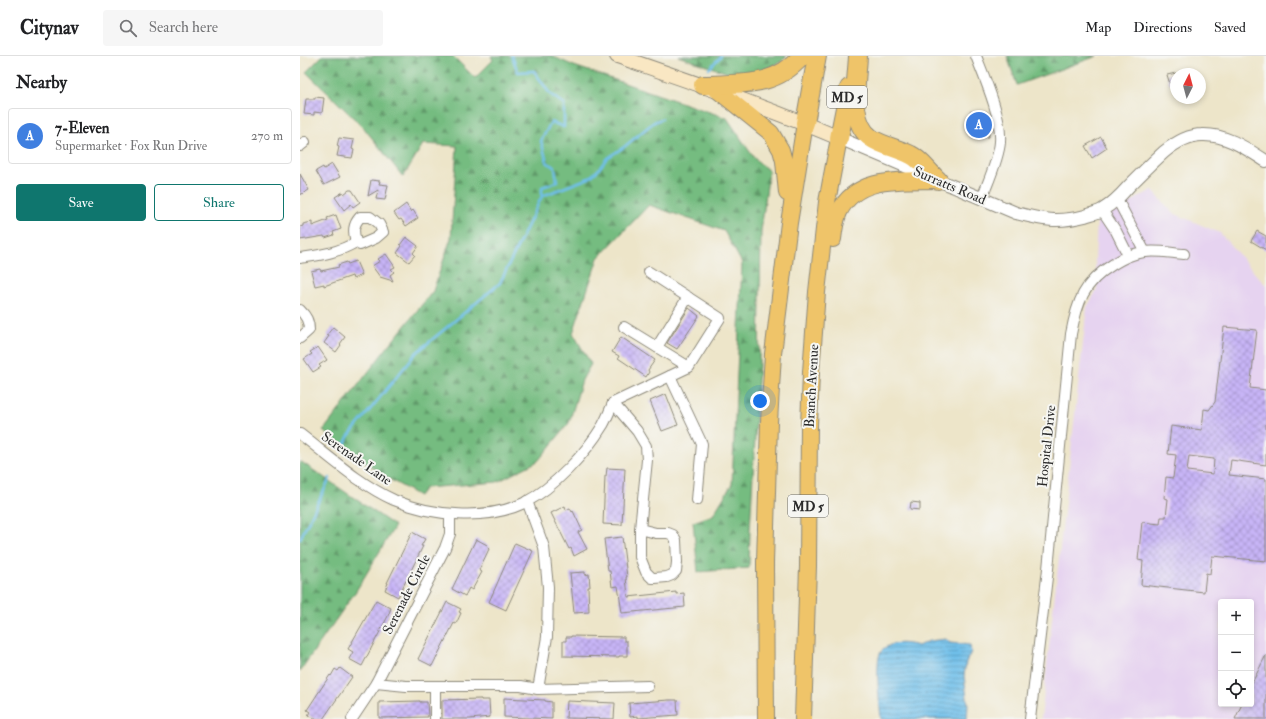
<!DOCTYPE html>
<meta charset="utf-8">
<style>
body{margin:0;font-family:"IM FELL Double Pica",serif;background:#f6f6f6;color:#202124}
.controls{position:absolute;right:12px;bottom:12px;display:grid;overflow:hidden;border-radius:4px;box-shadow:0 2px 6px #0003}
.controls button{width:36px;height:36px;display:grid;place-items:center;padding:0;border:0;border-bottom:1px solid #e0e0e0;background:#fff;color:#202124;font:20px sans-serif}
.compass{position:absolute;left:870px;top:12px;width:36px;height:36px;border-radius:50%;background:#fff;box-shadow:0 2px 6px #0003;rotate:6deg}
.you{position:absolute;left:460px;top:345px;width:14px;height:14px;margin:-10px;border:3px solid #fff;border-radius:50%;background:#1a73e8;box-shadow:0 0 0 6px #1a73e833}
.badge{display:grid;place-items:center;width:26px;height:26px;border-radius:50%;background:#0f766e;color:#fff;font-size:13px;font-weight:700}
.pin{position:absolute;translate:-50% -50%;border:2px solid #fff;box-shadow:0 1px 4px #0006}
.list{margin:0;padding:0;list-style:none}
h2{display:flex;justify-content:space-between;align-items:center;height:52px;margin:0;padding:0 16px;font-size:17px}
h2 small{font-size:13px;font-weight:400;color:#757577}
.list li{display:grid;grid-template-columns:26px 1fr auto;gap:12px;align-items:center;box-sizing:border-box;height:56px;margin:0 8px 8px;padding:0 8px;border:1px solid #e0e0e0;border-radius:4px}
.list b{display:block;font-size:15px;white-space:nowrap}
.list p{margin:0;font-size:13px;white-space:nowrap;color:#757577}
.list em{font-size:13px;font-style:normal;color:#757577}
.actions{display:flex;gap:8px;padding:12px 16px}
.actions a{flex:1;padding:9px 0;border:1px solid #0f766e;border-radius:4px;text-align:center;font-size:14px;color:#0f766e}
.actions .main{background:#0f766e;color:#fff}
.icon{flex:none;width:22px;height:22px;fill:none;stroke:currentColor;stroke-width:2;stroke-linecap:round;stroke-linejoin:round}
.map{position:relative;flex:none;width:966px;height:663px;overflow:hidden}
header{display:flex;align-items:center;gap:24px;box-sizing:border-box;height:56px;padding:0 20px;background:#fff;border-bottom:1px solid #e0e0e0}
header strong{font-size:19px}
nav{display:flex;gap:22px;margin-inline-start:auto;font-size:14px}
.search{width:280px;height:36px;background:#f6f6f6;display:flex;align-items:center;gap:10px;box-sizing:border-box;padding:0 14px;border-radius:4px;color:#757577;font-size:15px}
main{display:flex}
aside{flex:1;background:#fff}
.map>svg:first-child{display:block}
.built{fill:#e6d3f0;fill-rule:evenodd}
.forest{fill:url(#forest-firs);stroke:#507456}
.water{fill:url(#water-rules);stroke:#4d758a}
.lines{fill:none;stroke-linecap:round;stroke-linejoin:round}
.stream{stroke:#6fbfea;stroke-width:2.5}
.building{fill:url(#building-cross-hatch);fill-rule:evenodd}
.minor-casing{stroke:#8c887a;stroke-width:12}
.tertiary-casing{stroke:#8c887a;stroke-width:14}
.secondary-casing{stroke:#8c887a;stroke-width:16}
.trunk-casing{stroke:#8c887a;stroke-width:18}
.motorway-casing{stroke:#8c887a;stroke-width:20}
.minor{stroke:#fff;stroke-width:10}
.tertiary{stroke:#fff;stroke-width:12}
.secondary{stroke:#f9e7c3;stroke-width:14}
.trunk{stroke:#efc469;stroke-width:16}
.motorway{stroke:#efc469;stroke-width:18}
.labels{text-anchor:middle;stroke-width:4;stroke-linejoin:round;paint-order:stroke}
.shield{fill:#f6f6f2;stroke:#686867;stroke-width:1}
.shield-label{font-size:13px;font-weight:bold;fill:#2b2b2b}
.street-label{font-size:14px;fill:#2b2b2b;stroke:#f6f6f2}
</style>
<header>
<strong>Citynav</strong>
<div class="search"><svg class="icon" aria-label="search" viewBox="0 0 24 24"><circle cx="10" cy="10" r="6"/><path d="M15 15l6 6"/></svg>Search here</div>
<nav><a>Map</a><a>Directions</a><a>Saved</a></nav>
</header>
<main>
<aside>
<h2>Nearby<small></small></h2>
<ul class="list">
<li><span class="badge" style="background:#3f7fe0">A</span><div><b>7-Eleven</b><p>Supermarket · Fox Run Drive</p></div><em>270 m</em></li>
</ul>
<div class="actions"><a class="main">Save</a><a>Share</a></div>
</aside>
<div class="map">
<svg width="966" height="663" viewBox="0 0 966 663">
<defs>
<pattern id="forest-firs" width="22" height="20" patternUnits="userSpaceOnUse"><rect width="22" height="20" fill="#75bc80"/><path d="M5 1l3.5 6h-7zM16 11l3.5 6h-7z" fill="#609969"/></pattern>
<pattern id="water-rules" width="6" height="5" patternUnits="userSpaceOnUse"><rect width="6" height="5" fill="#6fbfea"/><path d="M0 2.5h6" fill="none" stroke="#5b9bbe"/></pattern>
<pattern id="building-cross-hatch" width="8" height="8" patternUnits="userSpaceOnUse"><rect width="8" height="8" fill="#c8b5f7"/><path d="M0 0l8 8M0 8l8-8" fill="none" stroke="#a393c8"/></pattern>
</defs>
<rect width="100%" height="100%" fill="#f6f6f2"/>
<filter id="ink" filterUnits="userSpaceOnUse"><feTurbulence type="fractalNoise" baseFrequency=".025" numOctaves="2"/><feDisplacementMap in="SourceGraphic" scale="8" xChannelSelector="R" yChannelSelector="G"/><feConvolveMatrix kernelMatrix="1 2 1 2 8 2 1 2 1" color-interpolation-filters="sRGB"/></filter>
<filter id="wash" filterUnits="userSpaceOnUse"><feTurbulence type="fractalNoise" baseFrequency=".012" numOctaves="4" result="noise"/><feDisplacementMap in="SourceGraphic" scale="16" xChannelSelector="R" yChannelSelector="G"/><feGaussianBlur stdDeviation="0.9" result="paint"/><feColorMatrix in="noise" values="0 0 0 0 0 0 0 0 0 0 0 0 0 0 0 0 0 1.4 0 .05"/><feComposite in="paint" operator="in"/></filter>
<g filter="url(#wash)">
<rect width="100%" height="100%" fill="#ede5c9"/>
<path class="built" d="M852 134 873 157 920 177 966 230V663H741L787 251 797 234 795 205 797 165ZM921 546H951V648H921Z"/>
<g class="forest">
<path d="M22 0H153L175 22 193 4 191 0H252L274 10 427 62 454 102 469 115 461 175 459 309 450 474 449 512 398 516 393 466 413 459 432 428 442 207 424 175 349 149 298 202 273 277 291 308 282 324 269 367 238 405 197 426 125 432 119 440 84 420 23 375 82 298 133 235 151 182 157 90 123 88 103 121 64 72 6 16Z"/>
<path d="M378 0H487L481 6 457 17 431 18Z"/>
<path d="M707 0H797L717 29Z"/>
<path d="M0 405 95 470 56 535 0 615Z"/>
</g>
<path class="water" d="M646 583 650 587 670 589 671 596 666 606 664 620 668 649 667 663H581C580 649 574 606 581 596 590 584 607 587 618 590L629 585Z"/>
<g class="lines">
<g class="stream">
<path d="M212 0 218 16 234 15 250 38 264 48V71L251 66 241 85 247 106 255 112 257 126 242 131V140"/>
<path d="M409 13 421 0"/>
<path d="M45 388 48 381 116 297 200 227 242 140 289 122 298 114 307 102 324 91 354 66 362 63"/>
<path d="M0 483 30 422"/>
</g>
</g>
<g id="blocks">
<g class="building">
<path d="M876 17V26L870 28 867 19Z"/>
<path d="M15 41 24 42 22 57 14 56V59L4 58 6 43H15Z"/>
<path d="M670 56H687L689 81 672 82Z"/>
<path d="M801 81 807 92 792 102 785 90Z"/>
<path d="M39 82 54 84 52 93 54 94 52 102 37 100 39 91 37 90Z"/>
<path d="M32 108 40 121 24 129 16 115 23 111 24 113Z"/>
<path d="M0 118 9 134 0 139Z"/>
<path d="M71 124 80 125 79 128 88 129 85 144 76 143 78 134 68 140Z"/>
<path d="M49 134H52L60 146 53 151 51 148 44 154 35 141 43 136 44 138Z"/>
<path d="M106 148 111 156 113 154 118 162 106 170 101 163 99 164 94 157Z"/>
<path d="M36 159 41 173 33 176 34 179 25 182 24 180 0 184V171L3 170V168L12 166V170L28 164 27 162Z"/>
<path d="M957 175 966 180V194L951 185Z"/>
<path d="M106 181 118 190 113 197 115 199 109 206 97 197 102 190 100 189Z"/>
<path d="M86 198 95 211 91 213 94 216 90 219 93 225 80 221 72 210 80 205 78 203Z"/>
<path d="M56 205 62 219 53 223 52 220 24 230V228L15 230 11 215 20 213 21 215 39 211 38 209 47 206 48 208Z"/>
<path d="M389 252 399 260 377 293 367 287Z"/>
<path d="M33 271 45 281 40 288 41 289 36 296 24 287 29 280 27 279Z"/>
<path d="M924 271 957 274 950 332 966 334V409L931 404 929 419 966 423V505L912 500 910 518 906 517 904 536 841 529 843 505 838 504 842 466 860 468 861 461H866L868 443 864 442 866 421 873 422 876 399 868 398 871 370 902 374 904 353 909 354 915 346ZM889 400 914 403 913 418 887 415Z"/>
<path d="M321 281 355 304 348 314 349 316 346 321 318 302 319 300 312 296Z"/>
<path d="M18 291 27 304 19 309 21 311 13 316 4 303 12 298 10 296Z"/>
<path d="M366 338 378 369 362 375 350 345Z"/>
<path d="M307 412 325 413 322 469 303 468 305 420H306Z"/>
<path d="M611 446 620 447V454L610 453Z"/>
<path d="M265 450 266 454 270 452 272 456 273 455 282 474 278 476 287 493 274 500 271 492 269 493 251 457Z"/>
<path d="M112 476 125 483 121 490H123L98 541 85 534 88 527H87Z"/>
<path d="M322 481 327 521H326L328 541 376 536V538L384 537 385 551 322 557 318 530 312 531 310 515H308L304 483Z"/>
<path d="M176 483 189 490 188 492 189 493 179 514 182 516 172 534 169 532 165 540 152 533Z"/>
<path d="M215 487 233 495 206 554 189 546Z"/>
<path d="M285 516V519L289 518 290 531H288L289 556 274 557 270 517Z"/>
<path d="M76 544 91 552 88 560 62 610 49 603 53 596 48 593Z"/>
<path d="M147 546 161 553 159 556 161 557 156 568 154 567 132 610 118 603Z"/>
<path d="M271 580 324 581V585H327V600H319V601L263 600V585H266V581H271Z"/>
<path d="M966 599V663H935L942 648H951V629Z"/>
<path d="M40 612 52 621 23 663H14L8 659 10 656 7 654 30 619 31 620 35 613 38 615Z"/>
<path d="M204 642 245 644V645L252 646V663L204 661Z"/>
<path d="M181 643V644H189L190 661 170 663H142V644Z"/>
<path d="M369 644H377L378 659 338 662V660L330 661 329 647Z"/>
<path d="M120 645V646H127L128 661 79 662V646Z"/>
<path d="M267 645 315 647 314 663 266 662Z"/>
</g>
</g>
</g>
<g filter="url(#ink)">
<use href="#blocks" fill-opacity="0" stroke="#8c887a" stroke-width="1"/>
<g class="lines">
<defs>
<g id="minor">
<path d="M676 0C685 23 702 62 700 86 699 102 688 126 682 142"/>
<path d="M0 90 5 86"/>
<path d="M817 143 845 196"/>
<path d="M802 154 816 175 828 199"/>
<path d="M60 161H70L79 168 83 176 76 182 60 189 56 186C53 175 53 169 60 161Z"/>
<path d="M0 202C20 199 38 197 56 186"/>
<path d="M0 254C6 260 9 265 9 274L0 282"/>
<path d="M324 271 389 311"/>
<path d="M357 291 388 241"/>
<path d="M370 320 402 388 397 444"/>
<path d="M313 347 389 311 420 262 349 216"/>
<path d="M313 347 337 375 346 390 347 404 340 473"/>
<path d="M0 378C30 401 59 428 94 444 132 460 186 465 224 447 254 432 286 397 303 369 307 362 310 354 313 347"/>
<path d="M227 445 244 491 248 531 247 581 238 633"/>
<path d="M340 473 356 477H368L373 479 376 484 377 506 376 515 372 519 367 521 355 522H352L346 516 340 501Z"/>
<path d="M76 627 106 630H221L238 633 348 630"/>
<path d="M52 663 76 627 145 492 150 478V458"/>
<path d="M135 663V630"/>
<path d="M730 663 748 513 771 278C777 246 784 226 812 209 823 202 831 198 844 196 857 194 871 197 884 198"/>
</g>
<path id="tertiary" d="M539 82 716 157C743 164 758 167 785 160 790 158 797 157 802 154 813 148 821 139 829 130 841 118 852 107 864 96 875 87 888 79 902 79 926 78 947 93 966 105"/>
<path id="secondary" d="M317 0C392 26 466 51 539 82"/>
<g id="trunk">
<path d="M416 33 471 77 481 94 484 105 487 137"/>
<path d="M533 183C534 174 535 165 539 156 557 119 603 125 638 124"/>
<path d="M466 663 465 507 469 366 473 298 489 167 505 67"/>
<path d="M503 663 508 510 509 370 511 316 517 236 527 146 539 82"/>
</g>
<g id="motorway">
<path d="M558 0C557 24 548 66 571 82 582 90 598 92 611 99 620 103 630 117 638 124"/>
<path d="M403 29C442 27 474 32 502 0"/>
<path d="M505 67 517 0"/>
<path d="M539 82 549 32"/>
</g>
</defs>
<use href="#minor" class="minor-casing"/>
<use href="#tertiary" class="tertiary-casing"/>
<use href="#secondary" class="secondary-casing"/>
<use href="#trunk" class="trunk-casing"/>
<use href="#motorway" class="motorway-casing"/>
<use href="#minor" class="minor"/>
<use href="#tertiary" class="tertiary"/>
<use href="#secondary" class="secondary"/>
<use href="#trunk" class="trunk"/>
<use href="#motorway" class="motorway"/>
</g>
</g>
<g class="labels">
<g class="shield">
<rect x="527" y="30" width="40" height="22" rx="3"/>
<rect x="488" y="439" width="40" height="22" rx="3"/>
</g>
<g class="shield-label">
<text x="547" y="46">MD 5</text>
<text x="508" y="455">MD 5</text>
</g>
<g class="street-label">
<text transform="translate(650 129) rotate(23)" y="5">Surratts Road</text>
<text transform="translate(511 330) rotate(-87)" y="5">Branch Avenue</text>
<text transform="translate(746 390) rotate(-84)" y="5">Hospital Drive</text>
<text transform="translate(57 402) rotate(35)" y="5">Serenade Lane</text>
<text transform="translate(106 538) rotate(-63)" y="5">Serenade Circle</text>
</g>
</g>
</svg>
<div class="controls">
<button>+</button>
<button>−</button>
<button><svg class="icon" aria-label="locate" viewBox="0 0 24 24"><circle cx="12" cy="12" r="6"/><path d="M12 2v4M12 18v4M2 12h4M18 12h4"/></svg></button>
</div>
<svg class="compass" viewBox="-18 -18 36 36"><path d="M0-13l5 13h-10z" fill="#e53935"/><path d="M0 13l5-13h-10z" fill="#757577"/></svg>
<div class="you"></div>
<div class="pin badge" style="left:679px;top:69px;background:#3f7fe0">A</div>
</div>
</main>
